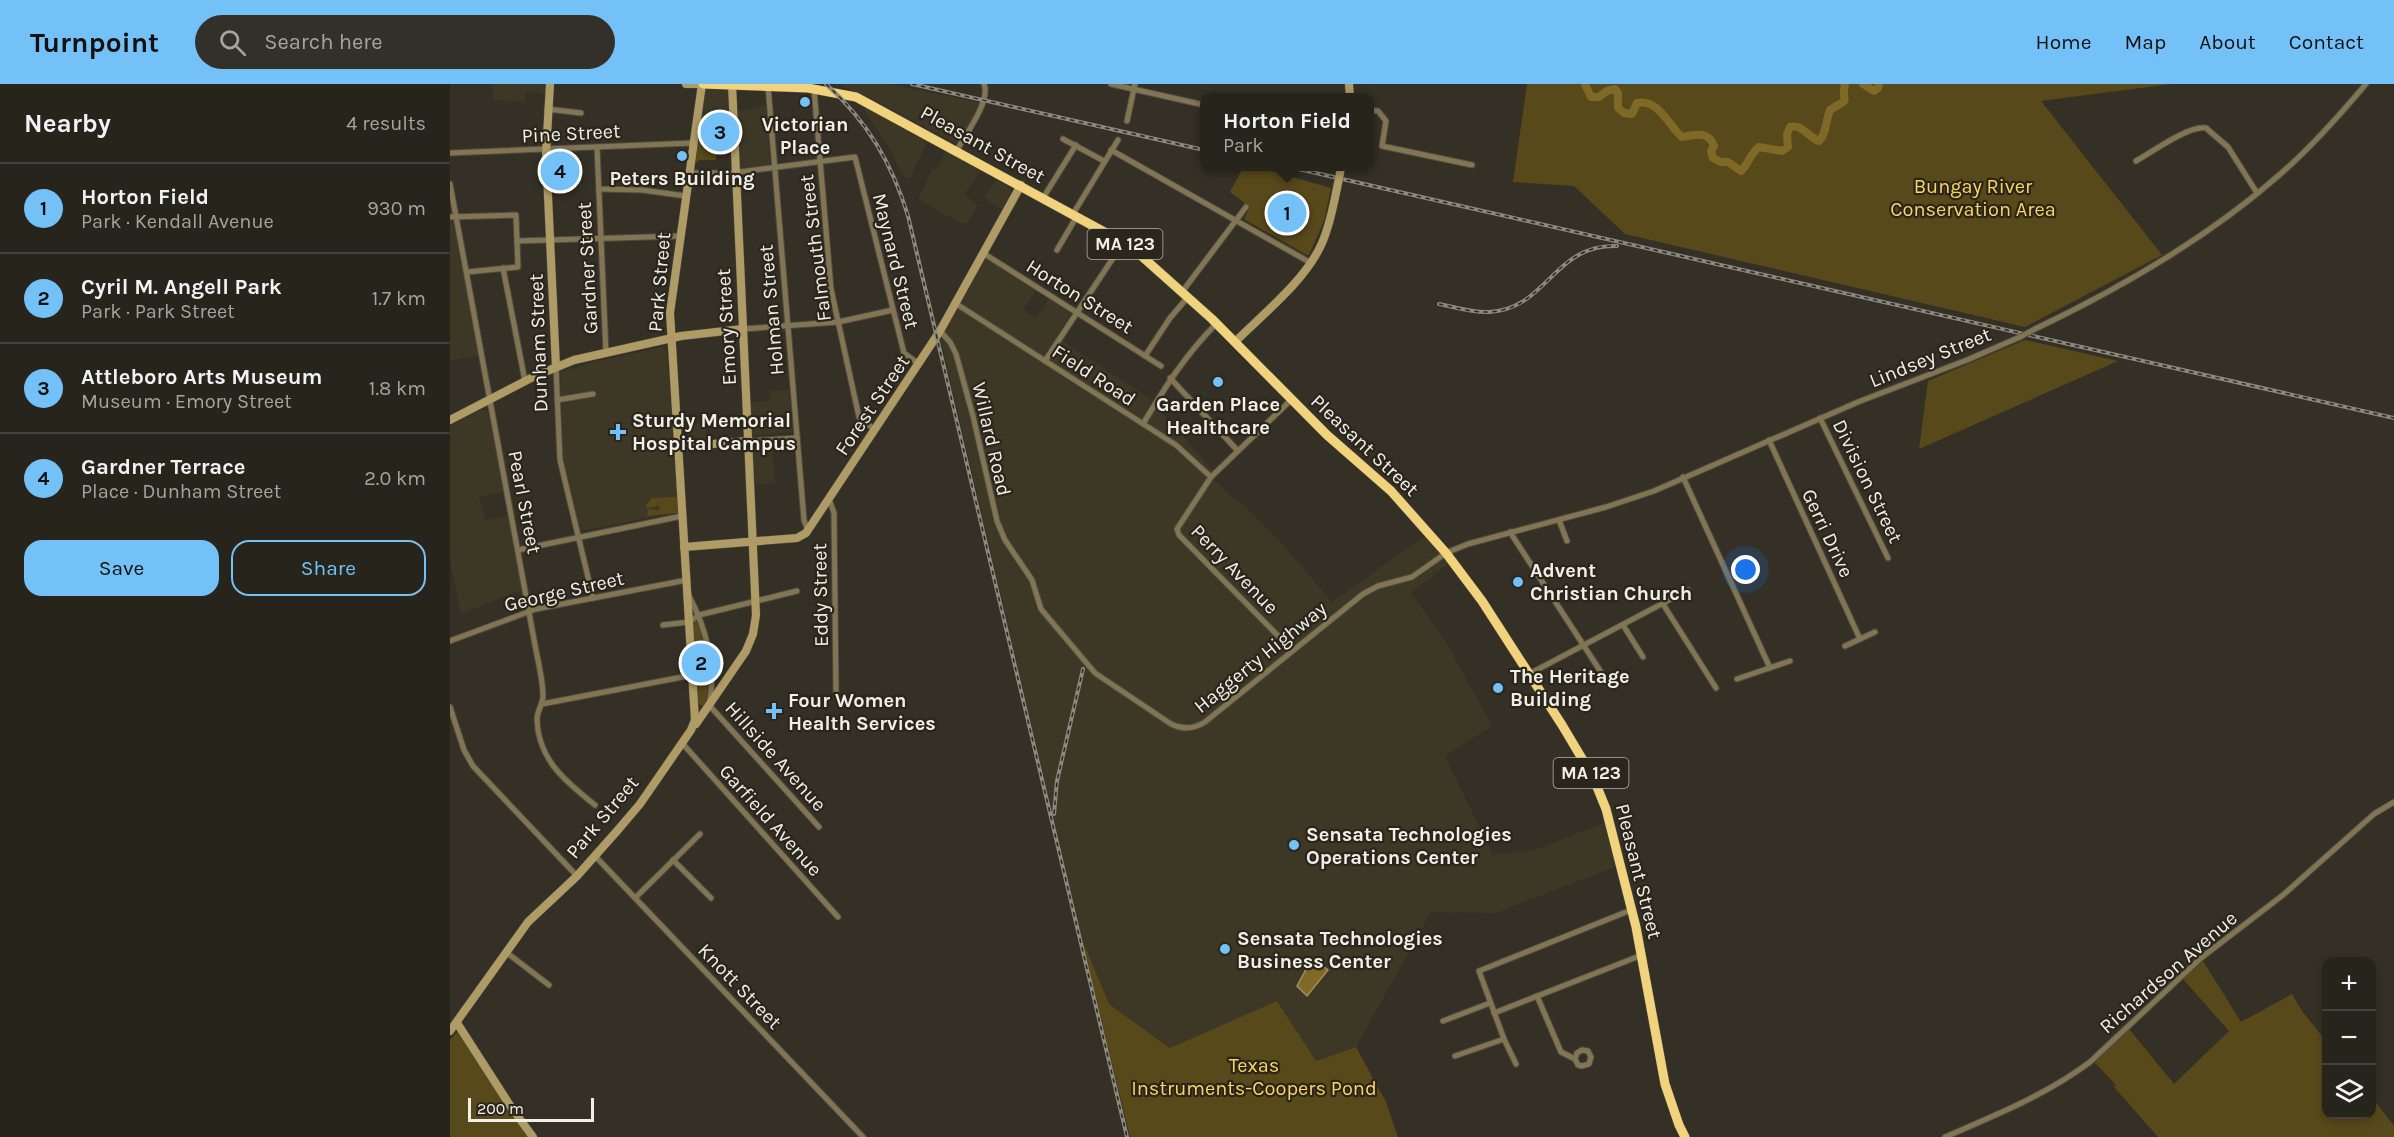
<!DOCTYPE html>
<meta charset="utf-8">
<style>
body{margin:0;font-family:Karla,sans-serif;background:#333029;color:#f1f3f6}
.controls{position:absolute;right:18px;bottom:18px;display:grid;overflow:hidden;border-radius:12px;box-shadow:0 3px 9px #0003}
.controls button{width:54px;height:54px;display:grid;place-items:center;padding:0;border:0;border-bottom:2px solid #43413b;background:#27241c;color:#f1f3f6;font:30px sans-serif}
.scale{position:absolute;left:18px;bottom:15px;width:126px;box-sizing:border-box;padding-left:6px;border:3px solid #f2efe8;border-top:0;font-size:16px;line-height:21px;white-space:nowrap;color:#f2efe8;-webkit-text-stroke:4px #2a261c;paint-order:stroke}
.you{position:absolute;left:1296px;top:486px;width:21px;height:21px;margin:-15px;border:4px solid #fff;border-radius:50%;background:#1a73e8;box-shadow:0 0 0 9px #1a73e833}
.badge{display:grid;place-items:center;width:39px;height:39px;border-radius:50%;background:#73c1f6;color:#111;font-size:20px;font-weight:700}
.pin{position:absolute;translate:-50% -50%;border:3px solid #fff;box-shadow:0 2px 6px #0006}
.popup{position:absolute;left:750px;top:9px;width:174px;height:78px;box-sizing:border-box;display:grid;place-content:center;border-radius:12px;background:#27241c;filter:drop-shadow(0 2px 4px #0005);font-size:20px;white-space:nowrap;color:#a4a4a3}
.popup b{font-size:22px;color:#f1f3f6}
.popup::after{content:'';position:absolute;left:50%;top:100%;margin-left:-12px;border:12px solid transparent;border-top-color:#27241c}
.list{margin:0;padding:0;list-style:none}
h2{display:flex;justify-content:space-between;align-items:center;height:78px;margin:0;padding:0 24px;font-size:26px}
h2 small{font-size:20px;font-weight:400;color:#a4a4a3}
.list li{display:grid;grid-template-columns:39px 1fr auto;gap:18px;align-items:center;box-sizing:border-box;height:90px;padding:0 24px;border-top:2px solid #43413b}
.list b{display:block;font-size:22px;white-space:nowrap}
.list p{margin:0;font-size:20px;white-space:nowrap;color:#a4a4a3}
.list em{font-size:20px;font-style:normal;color:#a4a4a3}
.actions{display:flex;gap:12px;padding:18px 24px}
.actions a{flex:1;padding:14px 0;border:2px solid #73c1f6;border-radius:18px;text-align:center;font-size:21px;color:#73c1f6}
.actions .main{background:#73c1f6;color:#111}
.icon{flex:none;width:33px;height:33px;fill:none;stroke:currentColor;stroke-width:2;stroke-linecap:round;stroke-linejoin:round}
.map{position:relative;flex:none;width:1944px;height:1053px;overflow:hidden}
header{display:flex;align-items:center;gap:36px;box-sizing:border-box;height:84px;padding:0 30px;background:#73c1f6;color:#111}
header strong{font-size:28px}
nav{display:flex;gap:33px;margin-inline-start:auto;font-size:21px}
.search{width:420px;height:54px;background:#333029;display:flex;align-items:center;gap:15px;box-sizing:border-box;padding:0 21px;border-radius:33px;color:#a4a4a3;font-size:22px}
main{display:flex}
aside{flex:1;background:#27241c}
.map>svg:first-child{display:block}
.built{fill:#3d3726}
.green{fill:#58491b}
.water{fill:#806926;stroke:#a29160;stroke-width:1.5}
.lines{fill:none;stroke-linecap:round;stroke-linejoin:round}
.river{stroke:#806926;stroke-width:8}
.street-casing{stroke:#4f4b40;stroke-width:7}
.secondary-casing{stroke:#4f4b40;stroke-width:9}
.highway-casing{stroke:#4f4b40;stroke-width:10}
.street{stroke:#817553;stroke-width:5}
.secondary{stroke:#af9b65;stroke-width:8}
.highway{stroke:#f2d37d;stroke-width:9}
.rail-casing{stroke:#8c887f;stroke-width:4}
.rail{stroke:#2a261c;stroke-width:1.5;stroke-dasharray:4.5;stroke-linecap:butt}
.street-bridge-casing{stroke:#4f4b40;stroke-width:7;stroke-linecap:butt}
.secondary-bridge-casing{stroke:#4f4b40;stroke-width:9;stroke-linecap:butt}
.street-bridge{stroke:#817553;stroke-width:5}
.secondary-bridge{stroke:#af9b65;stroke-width:8}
.poi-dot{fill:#73c1f6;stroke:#2a261c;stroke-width:2}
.labels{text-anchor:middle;stroke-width:4.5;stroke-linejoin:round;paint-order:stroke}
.shield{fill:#2a261c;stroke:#b6b3ab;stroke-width:1.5}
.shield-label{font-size:18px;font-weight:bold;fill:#f2efe8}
.poi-label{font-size:20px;font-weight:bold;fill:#f2efe8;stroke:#2a261c;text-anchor:start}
.street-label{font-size:20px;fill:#f2efe8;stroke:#2a261c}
.park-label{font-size:20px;fill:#fdd45f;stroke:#2a261c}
</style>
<header>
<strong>Turnpoint</strong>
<div class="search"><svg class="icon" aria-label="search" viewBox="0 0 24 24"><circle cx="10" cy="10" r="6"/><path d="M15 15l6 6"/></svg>Search here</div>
<nav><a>Home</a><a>Map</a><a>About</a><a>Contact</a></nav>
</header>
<main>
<aside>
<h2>Nearby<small>4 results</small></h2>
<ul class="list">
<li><span class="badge">1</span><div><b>Horton Field</b><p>Park · Kendall Avenue</p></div><em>930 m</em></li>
<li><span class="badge">2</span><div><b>Cyril M. Angell Park</b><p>Park · Park Street</p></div><em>1.7 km</em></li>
<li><span class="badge">3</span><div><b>Attleboro Arts Museum</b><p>Museum · Emory Street</p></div><em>1.8 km</em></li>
<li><span class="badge">4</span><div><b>Gardner Terrace</b><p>Place · Dunham Street</p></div><em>2.0 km</em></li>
</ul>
<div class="actions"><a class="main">Save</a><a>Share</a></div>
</aside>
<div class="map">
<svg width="1944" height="1053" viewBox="0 0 1944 1053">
<rect width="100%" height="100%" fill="#343025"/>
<g class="built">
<path d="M42 0H98L97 10 76 7 75 18 44 16Z"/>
<path d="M393 0H439L531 19 510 57 504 59 417 12 392 3Z"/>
<path d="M254 4 278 6 281 43 248 39Z"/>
<path d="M316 21 320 81 289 84 287 27Z"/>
<path d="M416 24 478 57 459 95 452 91 440 65 415 27Z"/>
<path d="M496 67 531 87 514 110 528 121 517 139H510L468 115 483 85 486 86Z"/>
<path d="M547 95 561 105V111L553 126 534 114Z"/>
<path d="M0 137 4 138 29 272 0 276Z"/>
<path d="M536 174 586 207 573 226 586 234 599 215 621 229 606 253 710 321 708 324 763 387 760 390 768 399 788 419 790 417 827 454 882 518 975 452 998 480 961 509 996 558 1042 642 995 672 1043 771 1085 766 1156 738 1167 782 1046 829 981 828 906 963 866 977 827 917 721 964 659 920 632 855 491 256Z"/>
<path d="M212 263 217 267 228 428 131 447 113 376 111 288 143 278Z"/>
<path d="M339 306 343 348 303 352 300 318 321 317 320 307Z"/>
<path d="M32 325 38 327 55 408 29 413 35 436 60 432 73 505 11 530 0 475V342Z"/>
<path d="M256 338V358L233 357 230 340Z"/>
<path d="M322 361 325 399 305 401 303 362Z"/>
</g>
<g class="green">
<path d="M1077 0H1721L1591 17 1712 171 1575 243 1175 150 1124 102 1063 98Z"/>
<path d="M254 56 266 57V76H249L248 78H244L247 59Z"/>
<path d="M794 82 807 83 881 104 874 137 859 171H857L794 135 800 123 780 108Z"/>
<path d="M1575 256 1668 277 1469 365 1478 297Z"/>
<path d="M227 413 228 429 197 432 198 425 208 426 210 424 208 421 205 423 196 424V421L202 414Z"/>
<path d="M246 537C255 549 264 610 253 622L248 620 243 539Z"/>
<path d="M632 855 659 920 720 964 827 917 866 977 906 963 936 1018 948 1053H680Z"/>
<path d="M1753 877 1791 938 1842 910 1852 927 1876 957V1030H1922V1013L1944 1042V1053H1708L1664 1003 1666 1001 1644 978 1679 945 1724 1000 1779 947 1733 895Z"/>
<path d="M8 947C36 978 52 1020 78 1053H0V956Z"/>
</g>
<path class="water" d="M862 874 878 886 857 912 847 902Z"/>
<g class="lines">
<g class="river">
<path d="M1135 0 1141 13H1149L1157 7 1165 5 1168 9V24L1174 29 1182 30 1187 19C1208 14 1219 42 1232 53 1246 51 1258 46 1264 62L1261 67 1263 74 1271 78H1278L1291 87C1299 79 1300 70 1309 63L1332 67 1338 63 1337 50 1340 43C1353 40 1358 53 1369 57 1376 51 1376 36 1380 26 1404 11 1390 23 1395 0"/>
<path d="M1413 0 1424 7 1428 4 1429 0"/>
</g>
<defs>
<g id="street">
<path d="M661 0 754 21"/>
<path d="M318 2 354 436 358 447"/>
<path d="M364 5 381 205 409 333 425 346"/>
<path d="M97 25 131 29"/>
<path d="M920 26 928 27 936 37 932 62 1022 81"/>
<path d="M677 37 685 0"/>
<path d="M613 55 654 77"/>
<path d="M147 63 156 269"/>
<path d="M507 66C515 51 541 17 534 0"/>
<path d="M661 66 861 179"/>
<path d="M0 69 243 59"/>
<path d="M1686 77C1702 68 1739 41 1756 44L1778 63 1807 109"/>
<path d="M239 89H282L405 73 454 269 469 280"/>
<path d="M0 100 85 561C88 577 93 596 93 612 93 620 87 627 87 635 88 676 116 698 145 721"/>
<path d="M149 105 192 106 236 112"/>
<path d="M593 114 626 61"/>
<path d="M623 130 668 56"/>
<path d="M0 133 66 131 68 183 17 188"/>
<path d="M67 157 230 152"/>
<path d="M607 166 627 132"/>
<path d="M533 169 711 282"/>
<path d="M53 184 75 297"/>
<path d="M732 208 796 123"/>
<path d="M505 219 726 361 761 393"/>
<path d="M293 245 388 238 443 226"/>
<path d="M1585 245C1671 204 1756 155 1828 92 1860 65 1889 32 1916 0"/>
<path d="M490 247 500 258 506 270 523 332 547 437 555 456 582 496 591 525 645 589 721 640C733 646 744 645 755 638L913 510 928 502 962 493 996 469 1018 460 1156 423 1204 407 1408 318 1517 276 1570 253"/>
<path d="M695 272 720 234 738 213"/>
<path d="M595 277 673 159"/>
<path d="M106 283 110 376 143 514"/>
<path d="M720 294 788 367"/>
<path d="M107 316 143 310"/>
<path d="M841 316 761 393 727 445 729 451 842 566"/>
<path d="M1370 334 1438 474"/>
<path d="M693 340C715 303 736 270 767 239"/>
<path d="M1319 356 1410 555"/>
<path d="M298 357 347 354"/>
<path d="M1233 393 1320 584"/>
<path d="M379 415 384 429 386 608"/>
<path d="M1109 436 1117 457"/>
<path d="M1060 448 1160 602"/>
<path d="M68 466 232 432"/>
<path d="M239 512C256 544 267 584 259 621L369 743"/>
<path d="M1213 520 1266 604"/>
<path d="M213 541 239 538 249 531 347 507"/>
<path d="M1173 541 1193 573"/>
<path d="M0 557 86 525 237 496"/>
<path d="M1395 562 1425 548"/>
<path d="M1079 590 1238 506"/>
<path d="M1287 595 1340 577"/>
<path d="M92 620 243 591"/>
<path d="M0 623 14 666 23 682 127 792"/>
<path d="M232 659 388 833"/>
<path d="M145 772 413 1053"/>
<path d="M223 776 261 814"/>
<path d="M185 814 250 750"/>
<path d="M56 868 99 901"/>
<path d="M1087 912 1111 968 1125 975 1128 981 1132 982 1139 980 1141 973 1138 967 1132 966 1127 969 1125 975"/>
<path d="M1044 929 1192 871"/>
<path d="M993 937 1040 919"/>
<path d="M1005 972 1054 955"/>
<path d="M1066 980 1054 955 1029 887 1181 826"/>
<path d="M1495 1053C1546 1031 1596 1011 1640 978L1751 874 1833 811 1924 730 1944 718"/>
</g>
<g id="secondary">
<path d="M100 0 96 69 106 283"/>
<path d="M899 0 900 14"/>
<path d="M786 257C814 229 856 196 872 159 880 141 883 123 887 104"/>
<path d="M0 336 85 292 124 276 231 252 293 245"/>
<path d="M228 363 298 357"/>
<path d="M234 463 347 454 356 449 490 247 571 101"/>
<path d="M246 640 296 567 303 550 306 531 282 0"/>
<path d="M7 939 61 1023 83 1053"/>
<path d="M0 947 78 838 127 792 167 747 190 720 241 646 245 636 220 229 252 0H236"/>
</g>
<path id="highway" d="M253 0 358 4 406 13 658 150 688 169 762 235 877 351 941 407 996 469 1032 517 1112 641 1143 693 1156 725 1186 843 1215 1000 1229 1041 1235 1053"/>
</defs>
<use href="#street" class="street-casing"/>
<use href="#secondary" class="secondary-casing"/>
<use href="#highway" class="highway-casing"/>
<use href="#street" class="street"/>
<use href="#secondary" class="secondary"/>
<use href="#highway" class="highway"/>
<defs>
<g id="rail">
<path d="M376 0C417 37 442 79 458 132L677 1053"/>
<path d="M462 0 754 66"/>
<path d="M835 82 1944 334"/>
<path d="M989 220C1005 223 1022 229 1039 228 1098 225 1103 160 1167 162"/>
<path d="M604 730 607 697 633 585"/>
</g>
</defs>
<use href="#rail" class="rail-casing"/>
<use href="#rail" class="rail"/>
<defs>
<path id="street-bridge" d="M1570 253 1585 245"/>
<path id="secondary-bridge" d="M887 104 891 84"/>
</defs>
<use href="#street-bridge" class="street-bridge-casing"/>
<use href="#secondary-bridge" class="secondary-bridge-casing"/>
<use href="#street-bridge" class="street-bridge"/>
<use href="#secondary-bridge" class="secondary-bridge"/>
</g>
<g class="poi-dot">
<circle cx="355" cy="18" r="6"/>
<circle cx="232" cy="72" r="6"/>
<circle cx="768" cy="298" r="6"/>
<path d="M165 339h6v6h6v6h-6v6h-6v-6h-6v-6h6z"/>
<circle cx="1068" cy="498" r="6"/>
<circle cx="1048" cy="604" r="6"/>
<path d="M321 618h6v6h6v6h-6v6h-6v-6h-6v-6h6z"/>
<circle cx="844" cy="761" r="6"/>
<circle cx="775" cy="865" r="6"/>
</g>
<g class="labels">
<g class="shield">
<rect x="637.5" y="145" width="75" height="30" rx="4.5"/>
<rect x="1103.5" y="674" width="75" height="30" rx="4.5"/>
</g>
<g class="shield-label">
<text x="675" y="166">MA 123</text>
<text x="1141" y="695">MA 123</text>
</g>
<g class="poi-label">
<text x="355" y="47" text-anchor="middle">Victorian<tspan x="355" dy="23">Place</tspan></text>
<text x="232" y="101" text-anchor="middle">Peters Building</text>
<text x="768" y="327" text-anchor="middle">Garden Place<tspan x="768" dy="23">Healthcare</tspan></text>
<text x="182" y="343">Sturdy Memorial<tspan x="182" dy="23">Hospital Campus</tspan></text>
<text x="1080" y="493">Advent<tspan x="1080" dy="23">Christian Church</tspan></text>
<text x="1060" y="599">The Heritage<tspan x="1060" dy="23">Building</tspan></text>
<text x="338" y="623">Four Women<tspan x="338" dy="23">Health Services</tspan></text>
<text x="856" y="757">Sensata Technologies<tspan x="856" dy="23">Operations Center</tspan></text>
<text x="787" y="861">Sensata Technologies<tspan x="787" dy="23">Business Center</tspan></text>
</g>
<g class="street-label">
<text transform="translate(121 49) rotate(-3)" y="7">Pine Street</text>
<text transform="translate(533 60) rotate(29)" y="7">Pleasant Street</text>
<text transform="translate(365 164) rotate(-97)" y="7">Falmouth Street</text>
<text transform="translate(446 177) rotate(76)" y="7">Maynard Street</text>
<text transform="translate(137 184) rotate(-93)" y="7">Gardner Street</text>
<text transform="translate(209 198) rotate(-85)" y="7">Park Street</text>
<text transform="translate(630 212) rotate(32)" y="7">Horton Street</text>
<text transform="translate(321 226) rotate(-95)" y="7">Holman Street</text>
<text transform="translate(276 243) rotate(-93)" y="7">Emory Street</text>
<text transform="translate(88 259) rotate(-92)" y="7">Dunham Street</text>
<text transform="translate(1480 273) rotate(-22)" y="7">Lindsey Street</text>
<text transform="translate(644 291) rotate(33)" y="7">Field Road</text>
<text transform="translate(422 321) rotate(-56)" y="7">Forest Street</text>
<text transform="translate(542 355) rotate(77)" y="7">Willard Road</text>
<text transform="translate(915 361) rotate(43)" y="7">Pleasant Street</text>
<text transform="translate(1418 397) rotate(64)" y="7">Division Street</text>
<text transform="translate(75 418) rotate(79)" y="7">Pearl Street</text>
<text transform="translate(1378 449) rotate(65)" y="7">Gerri Drive</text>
<text transform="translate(785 485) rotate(46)" y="7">Perry Avenue</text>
<text transform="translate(114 507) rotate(-13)" y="7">George Street</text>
<text transform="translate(370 511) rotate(-91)" y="7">Eddy Street</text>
<text transform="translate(810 573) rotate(-39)" y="7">Haggerty Highway</text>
<text transform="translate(326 672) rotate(48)" y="7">Hillside Avenue</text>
<text transform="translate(152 733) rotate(-50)" y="7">Park Street</text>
<text transform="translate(321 736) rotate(48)" y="7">Garfield Avenue</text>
<text transform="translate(1189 787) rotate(76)" y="7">Pleasant Street</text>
<text transform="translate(1718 888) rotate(-41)" y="7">Richardson Avenue</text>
<text transform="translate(290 902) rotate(46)" y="7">Knott Street</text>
</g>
<g class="park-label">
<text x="1523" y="109">Bungay River<tspan x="1523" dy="23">Conservation Area</tspan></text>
<text x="804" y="988">Texas<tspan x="804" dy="23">Instruments-Coopers Pond</tspan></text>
</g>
</g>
</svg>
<div class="controls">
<button>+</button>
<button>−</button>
<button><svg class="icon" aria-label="layers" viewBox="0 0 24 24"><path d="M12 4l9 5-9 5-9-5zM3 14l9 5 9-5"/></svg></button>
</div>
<div class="scale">200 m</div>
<div class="you"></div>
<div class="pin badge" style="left:837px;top:129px">1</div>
<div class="popup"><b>Horton Field</b>Park</div>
<div class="pin badge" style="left:251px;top:579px">2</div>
<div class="pin badge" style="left:270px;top:48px">3</div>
<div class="pin badge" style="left:110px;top:87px">4</div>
</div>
</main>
